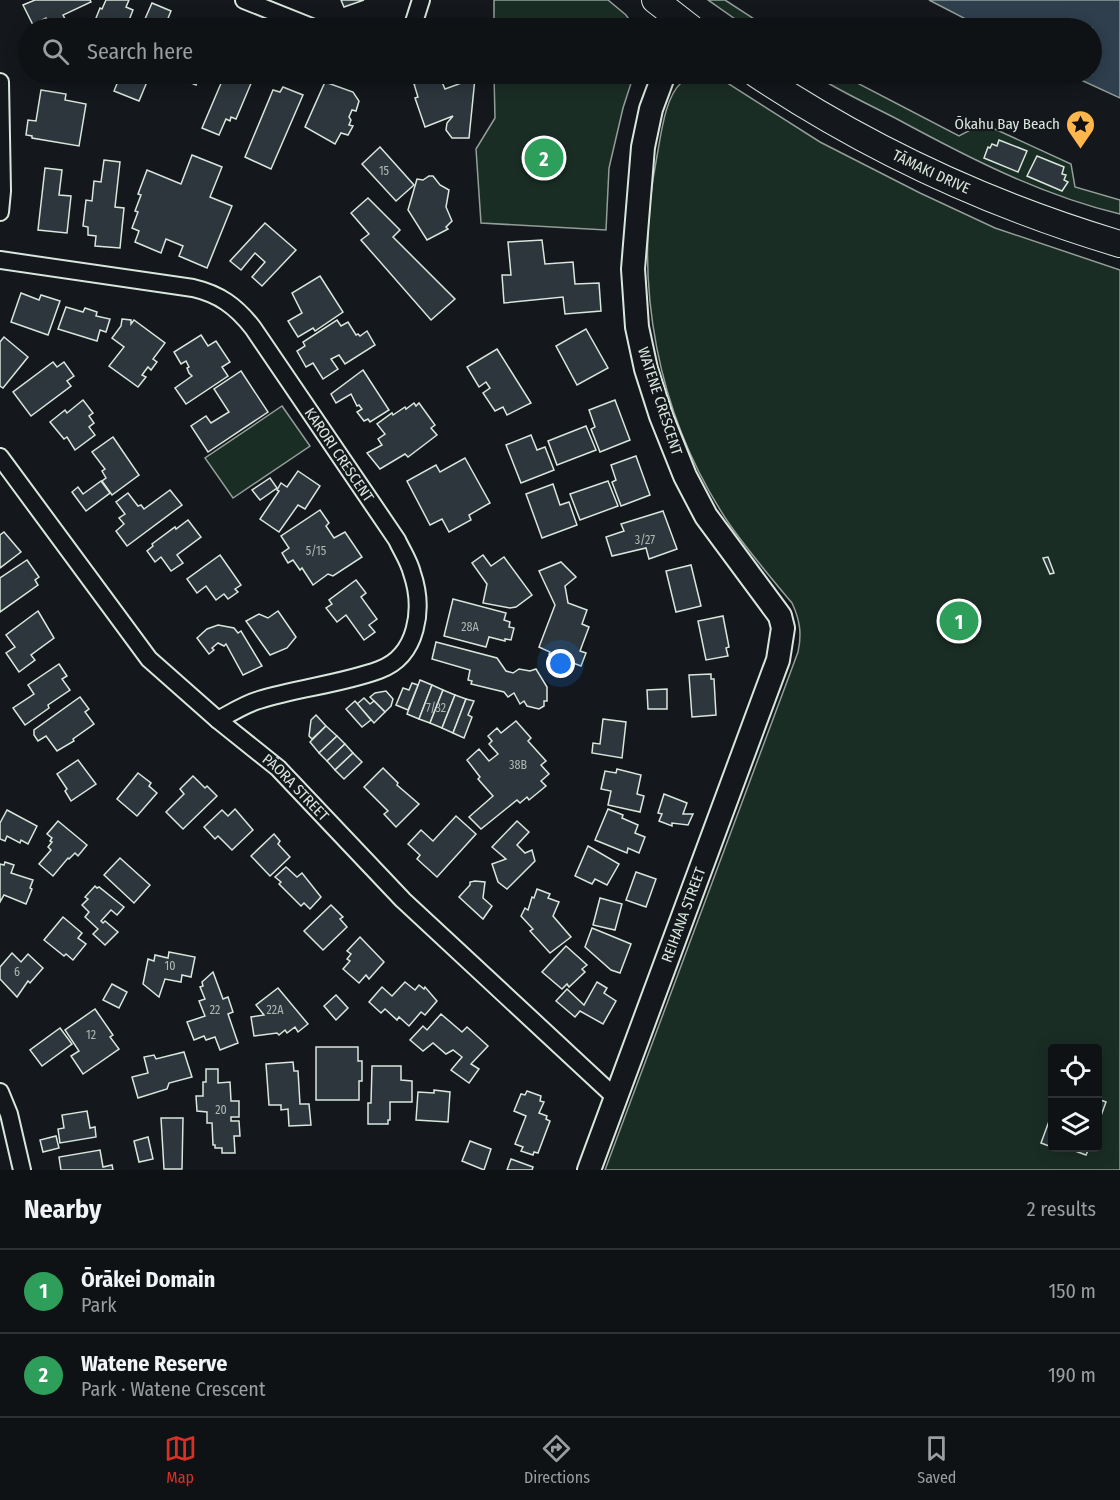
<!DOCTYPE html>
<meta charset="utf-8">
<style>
body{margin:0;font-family:"Fira Sans Condensed",sans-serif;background:#1d2022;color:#f1f3f6}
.controls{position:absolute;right:18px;bottom:18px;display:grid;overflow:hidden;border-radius:6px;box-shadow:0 3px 15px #0003}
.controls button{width:54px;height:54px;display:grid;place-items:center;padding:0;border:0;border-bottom:2px solid #2f3234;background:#0f1215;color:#f1f3f6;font:30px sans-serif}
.you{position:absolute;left:561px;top:664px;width:21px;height:21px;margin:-15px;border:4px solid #fff;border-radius:50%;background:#1a73e8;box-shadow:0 0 0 9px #1a73e833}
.badge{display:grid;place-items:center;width:39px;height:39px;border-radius:50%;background:#d93025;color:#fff;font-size:20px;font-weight:700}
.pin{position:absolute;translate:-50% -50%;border:3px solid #fff;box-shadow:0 2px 6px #0006}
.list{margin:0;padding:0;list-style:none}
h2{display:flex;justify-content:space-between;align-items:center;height:78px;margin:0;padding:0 24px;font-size:26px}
h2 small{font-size:20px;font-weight:400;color:#9b9ea0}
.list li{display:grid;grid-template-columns:39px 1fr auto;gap:18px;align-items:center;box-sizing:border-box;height:84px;padding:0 24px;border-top:2px solid #2f3234}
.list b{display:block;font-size:22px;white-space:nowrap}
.list p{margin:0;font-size:20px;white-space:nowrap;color:#9b9ea0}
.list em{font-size:20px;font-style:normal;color:#9b9ea0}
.icon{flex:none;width:33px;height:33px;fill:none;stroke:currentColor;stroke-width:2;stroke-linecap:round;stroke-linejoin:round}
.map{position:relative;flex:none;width:1120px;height:1170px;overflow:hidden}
.search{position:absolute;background:#0f1215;box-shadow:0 3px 15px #0003;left:18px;right:18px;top:18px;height:66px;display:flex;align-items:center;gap:15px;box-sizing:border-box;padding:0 21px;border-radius:33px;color:#9b9ea0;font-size:22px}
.sheet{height:246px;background:#0f1215}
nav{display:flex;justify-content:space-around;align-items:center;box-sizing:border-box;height:84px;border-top:2px solid #2f3234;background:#0f1215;font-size:16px;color:#9b9ea0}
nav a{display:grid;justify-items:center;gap:3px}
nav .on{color:#d93025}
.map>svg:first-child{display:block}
.green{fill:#1a2d24;stroke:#939e99;stroke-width:1.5;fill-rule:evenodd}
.water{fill:#2f3f4d;stroke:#939e99;stroke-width:1.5}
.building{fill:#2c363c;stroke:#d8e6dc;stroke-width:1.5}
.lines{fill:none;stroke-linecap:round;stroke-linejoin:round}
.street-casing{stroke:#d8e6dc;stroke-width:20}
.secondary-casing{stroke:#d8e6dc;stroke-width:26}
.primary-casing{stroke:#d8e6dc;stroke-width:28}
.street{stroke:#14181c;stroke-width:16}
.secondary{stroke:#14181c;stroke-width:22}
.primary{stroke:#14181c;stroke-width:26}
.labels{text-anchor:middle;stroke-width:4.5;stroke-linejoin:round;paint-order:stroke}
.number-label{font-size:12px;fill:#adbab4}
.poi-label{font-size:15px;fill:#d8e6dc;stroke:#14181c;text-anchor:end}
.street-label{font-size:15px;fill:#d8e6dc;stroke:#14181c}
</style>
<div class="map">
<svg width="1120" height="1170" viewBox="0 0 1120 1170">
<rect width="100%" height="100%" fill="#14181c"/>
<g class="green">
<path d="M494 0H608L626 15 635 28H494Z"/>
<path d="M708 0H725L768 28H748Z"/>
<path d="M494 74H634L623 108 609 168 606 230 481 223 476 149 495 118Z"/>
<path d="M701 74 718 77 820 142 920 193 995 228 1120 270V1170H605L798 652C802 634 800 620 792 603 771 578 749 552 730 525 657 417 632 283 657 156 661 135 665 97 681 83 686 78 695 76 701 74ZM1052 1048H1098V1148H1052Z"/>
<path d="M813 74H840L959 136 974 128 986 125 1071 164 1075 187 1120 200V214C1041 195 969 158 897 119 870 105 839 91 813 74Z"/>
<path d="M282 406 310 446 233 498 205 458Z"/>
</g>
<path class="water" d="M929 0H1120V98L1068 74H1092V28H983Z"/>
<g class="building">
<path d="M35 0H90L91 2 63 15 65 19 50 26 46 18 33 25 23 5Z"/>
<path d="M106 0H129L126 7 133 10 126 28H92L100 8 102 9Z"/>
<path d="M341 0H364L344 7Z"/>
<path d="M152 3 171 11 164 28H141Z"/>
<path d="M121 74H140L149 77 139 101 114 91Z"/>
<path d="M179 74H202L196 85 177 77Z"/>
<path d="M225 74H255L236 119 231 117 230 121 226 119 219 135 202 128Z"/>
<path d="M439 75 445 89 475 78 469 138H452L446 130 447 123 453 116 425 127 415 98 418 97 414 84Z"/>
<path d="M325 82 353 92 359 101 356 111 352 110 349 117 351 120 349 125 353 126 348 135 341 133 335 144 305 127Z"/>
<path d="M283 87 303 95 271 169 245 157 273 90 280 92Z"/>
<path d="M41 90 66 94 65 100 86 104 79 146 32 138V136L26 135 28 120 36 121Z"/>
<path d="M999 140 1027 151 1018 172 984 158 988 147 990 148 992 144 997 146Z"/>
<path d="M380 147 414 185 396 201 362 164Z"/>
<path d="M192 155 222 167 210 197 232 206 207 268 179 256 183 246 166 239 161 253 135 242 139 231 132 228 138 212 135 211 141 195 138 194 147 170 181 184Z"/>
<path d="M1037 156 1064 167 1062 174 1066 175 1064 180 1068 182 1062 191 1027 176Z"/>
<path d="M104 160 120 162 115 207 124 208 120 248 95 246 96 236 88 235V227L83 226 86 200 92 201 94 181 101 182Z"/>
<path d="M45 168 62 170 59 195 71 196 67 233 38 230Z"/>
<path d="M429 176H433L440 185 449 190 446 207 452 221 446 227 448 229 427 240 408 210 417 179 423 180Z"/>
<path d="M368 198 400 230 393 237 455 299 431 320 361 240 369 234 351 213Z"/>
<path d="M265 223 296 250 262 286 252 277 265 262 255 253 241 270 230 261Z"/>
<path d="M542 240 545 264 573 262 575 284 599 283 601 311 565 314 563 297 504 303 502 275H511L508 242Z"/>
<path d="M320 276 343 312 315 331 313 328 298 337 288 321 302 313 292 293Z"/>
<path d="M21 293 39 300 41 295 60 301 48 335 11 322Z"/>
<path d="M66 307 83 312 85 308 97 312 96 316 110 319 106 332 100 330 97 341 58 329Z"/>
<path d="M122 319 131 320V324L134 320 165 343 153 359 157 362 151 370 148 367 142 375 146 377 138 387 109 366 124 347 112 338 121 326Z"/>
<path d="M337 320 341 326 348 322 356 335 358 334 360 336 367 331 375 345 345 364 339 355 331 359 338 369 323 379 313 363 306 367 297 351 305 346 303 342Z"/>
<path d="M586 329 608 368 577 385 556 346Z"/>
<path d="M201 335 208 346 216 341 230 362 222 367 228 376 186 404 175 388 192 376 189 373 187 368 189 367 186 361 181 364 174 352Z"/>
<path d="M4 337 28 357 3 388 0 386V342Z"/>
<path d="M497 349 531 403 507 415 503 407 495 411 483 393 490 388 486 382 479 387 467 367Z"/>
<path d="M53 362 57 367 64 362 74 376 67 381 71 386 31 416 13 392Z"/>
<path d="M363 370 389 410 370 422 368 419 364 421 357 412 362 409 359 405 357 406 351 394 336 403 331 394Z"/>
<path d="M241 371 268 412 208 452 191 426 206 416 211 423 229 412 214 389Z"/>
<path d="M83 400 93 413 89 416 94 423 89 427 95 435 75 450 67 437 64 439 50 422 65 410 67 413Z"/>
<path d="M615 400 630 440 600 452 591 429 595 427 589 410Z"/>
<path d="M414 403 416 406 419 403 435 425 431 428 437 435 408 457 405 454 380 469 367 453 382 445 378 439 385 434 377 424 392 413 393 415 405 407 406 409Z"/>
<path d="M586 426 596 450 557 465 548 441Z"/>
<path d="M531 435 537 450 545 447 554 470 521 483 506 445Z"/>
<path d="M113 437 139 475 112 495 102 481 106 478 102 471 105 469 92 452Z"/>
<path d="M636 456 650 495 621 506 612 482 616 480 611 465Z"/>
<path d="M465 458 490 503 469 515 471 520 449 532 442 519 430 525 407 481 436 465 440 472Z"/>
<path d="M298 471 320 486 305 509 298 505 279 532 260 519 279 491 277 490 281 483 287 487Z"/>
<path d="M270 478 277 488 260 500 252 490Z"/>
<path d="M101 481 110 493 86 511 72 492 78 487 83 494Z"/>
<path d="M608 481 618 506 580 520 570 494Z"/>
<path d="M553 484 560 505 569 502 577 525 542 538 526 494Z"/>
<path d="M170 490 182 505 127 546 116 531 124 524 119 518 125 514 116 502 128 493 138 506 141 505 144 509Z"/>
<path d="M320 510 329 523 326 526 334 538 345 532 362 557 333 576 328 574 313 585 302 568 300 570 293 560 288 563 282 553 289 548 281 536Z"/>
<path d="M663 511 677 549 649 559 646 548 612 556 606 537 624 531 621 524Z"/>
<path d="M188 520 201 537 177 555 183 563 171 571 161 557 155 562 147 551 153 546 152 544 175 527 176 529Z"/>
<path d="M4 532 21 552 0 568V535Z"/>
<path d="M220 555 241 585 235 589 238 592 228 599 224 594 216 600 206 586 197 593 187 579Z"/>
<path d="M483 555 491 566 504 557 532 595 516 607 510 608 483 603 487 584 472 563Z"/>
<path d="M1048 557 1054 573 1050 574 1043 558Z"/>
<path d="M27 560 39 577 35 580 38 585 0 612V578Z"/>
<path d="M561 562 576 577 565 586 568 603 587 610 582 624 589 627 580 651 586 653 581 666 549 654 550 652 539 647 555 605 539 571Z"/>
<path d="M691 565 701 606 676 612 666 571Z"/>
<path d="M356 580 366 593 361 597 377 619 369 625 375 632 364 640 346 615 337 622 326 608 332 604 329 600Z"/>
<path d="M453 599 506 613 504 620 510 622 509 627 514 628 511 640 505 639V641L489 637 486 647 444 636Z"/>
<path d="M38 611 54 638 31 655 35 660 19 672 6 653 15 647 6 635Z"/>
<path d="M278 611 296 637 287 648 270 655 246 621 259 614 268 618Z"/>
<path d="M723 616 729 647 726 648 728 656 706 660 698 621Z"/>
<path d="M218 625 234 628 238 633 241 631 262 666 243 675 226 644 224 646 218 643 212 648 214 650 209 654 197 638 207 629Z"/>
<path d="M436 642 497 658 506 671 513 673 519 669 530 671 536 669 547 687V701H544V706L539 709 527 706 524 701 520 704 514 693 508 697 504 692 471 684 472 681 468 680 470 670 432 659Z"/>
<path d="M59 664 67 676 62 679 70 690 48 705 49 708 25 725 13 708 34 694 28 685Z"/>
<path d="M711 674V679H714L716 715 692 717 689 675Z"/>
<path d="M420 680 432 685 419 719 407 714Z"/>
<path d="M412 683 418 685 408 710 396 705 403 688 409 690Z"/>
<path d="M432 685 443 690 430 723 419 719Z"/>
<path d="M667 689V709H648L647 690Z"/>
<path d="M443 690 455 695 442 728 430 723Z"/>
<path d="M386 691 393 699 391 706 385 712 370 697 375 693Z"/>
<path d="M455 695 466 699 453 733 442 728Z"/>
<path d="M80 697 89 709 85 712 94 724 73 739 74 741 57 751 46 736 38 741 34 735V730Z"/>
<path d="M364 698 370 704 374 701 385 712 374 723 357 704Z"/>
<path d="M466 699 474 701 468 715 472 717 464 738 453 733Z"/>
<path d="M355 701 371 720 362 727 346 709Z"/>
<path d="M316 715 326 726 312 739 309 736 311 720Z"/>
<path d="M603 719 626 722 622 758 592 753 593 743 600 744Z"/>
<path d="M516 721 531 738 528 741 546 761 541 765 549 774 541 781 546 786 529 800 527 797 520 803 517 800 481 829 469 817 493 796 478 779 480 777 467 760 479 749 489 761 498 754 489 744 492 741 488 736 497 728 501 733Z"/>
<path d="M326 726 337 736 319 753 310 742Z"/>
<path d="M337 736 345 744 327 761 319 753Z"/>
<path d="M345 744 353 753 335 770 327 761Z"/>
<path d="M353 753 362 762 344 779 335 770Z"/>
<path d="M78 760 96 784 71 801 65 791 67 789 57 774Z"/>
<path d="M383 768 398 783 397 785 419 804 396 827 384 814 388 811 364 787Z"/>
<path d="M617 769 641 775 637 794 644 796 640 812 608 805 611 791 601 789 605 771 616 773Z"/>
<path d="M138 773 151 783 149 786 157 793 137 816 117 799Z"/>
<path d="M193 776 205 788 207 786 217 796 183 829 166 812 184 794 180 789Z"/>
<path d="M664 794 687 803 683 814H693L688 825 672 823V826L659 821 662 814 658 813Z"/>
<path d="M235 809 253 830 232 850 218 836 215 839 204 827 222 810 228 816Z"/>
<path d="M608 809 623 815 622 818 638 825 635 833 645 837 639 853 628 848 627 853 595 840Z"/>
<path d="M7 810 37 826 28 844 21 840 20 843 7 836 5 841 0 839V823Z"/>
<path d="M456 816 476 834 437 877 417 859 420 855 408 844 421 830 433 841Z"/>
<path d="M58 821 87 845 78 856 75 853 69 859 68 858 53 876 39 864 51 850 48 847 52 842 50 841 52 838 47 834Z"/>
<path d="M517 821 529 832 517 845 525 853 532 850 535 861 507 889 498 882 492 864 506 859 492 847Z"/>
<path d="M274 834 280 841 278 844 290 857 270 876 251 856Z"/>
<path d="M588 846 619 864 607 885 595 879 592 884 575 876Z"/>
<path d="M120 858 150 885 134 903 104 875Z"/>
<path d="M5 862 14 865 11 873 33 880 30 888 32 889 26 904 4 895 0 902V864L4 865Z"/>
<path d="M286 867 297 877 302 873 321 897 310 909 304 903 301 906 279 884 281 882 275 877Z"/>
<path d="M636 872 656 879 646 907 626 900Z"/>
<path d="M475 881 485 882 483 898 492 906 483 919 459 897 470 885V882Z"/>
<path d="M95 886 97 888 99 887 124 907 117 915 111 910 101 921 103 923 105 921 118 932 105 945 93 934 98 929 85 917 89 912 82 905 88 899 85 897Z"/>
<path d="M537 889 550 894 548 898 559 902 553 916 571 937 550 953 530 931 533 929 521 916 525 908 528 910 532 897 534 898Z"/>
<path d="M600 898 622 904 615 930 593 925Z"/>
<path d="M331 905 343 917 340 919 347 927 323 950 304 931Z"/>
<path d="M63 917 82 933 78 938 86 944 73 960 66 954 64 956 44 940Z"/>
<path d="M592 928 631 944 620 973 611 970 585 947Z"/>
<path d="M360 937 384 962 369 979 366 975 359 983 343 969 350 961 347 959 351 954 347 951Z"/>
<path d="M566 946 587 965 582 969 585 972 569 987 567 984 562 989 542 972Z"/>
<path d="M169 952 195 957 191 977 182 975 181 982 165 979 159 997 143 984 148 959 154 961 155 955 168 958Z"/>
<path d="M12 953 21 962 28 954 43 968 30 983 28 981 17 997 0 979V967Z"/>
<path d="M213 972 223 999 228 997 233 1012 228 1014 238 1043 220 1050 215 1037 206 1040 204 1036 194 1040 187 1022 205 1016 199 1001 205 999 200 987 203 986 202 982Z"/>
<path d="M405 982 415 990 419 985 424 989 425 987 437 1001 425 1015 421 1012 409 1026 399 1017 397 1020 385 1009 381 1013 369 1002 382 987 392 996Z"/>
<path d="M597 982 607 988 604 993 616 1001 603 1024 580 1011 575 1017 556 1001 567 989 584 1005Z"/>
<path d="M112 984 127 992 119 1008 103 1000Z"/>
<path d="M278 988 308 1024 298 1032 295 1027 287 1033 285 1030 279 1035 277 1033 254 1036 251 1017 264 1015 256 1005Z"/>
<path d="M336 995 348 1008 336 1020 324 1006Z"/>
<path d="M95 1009 113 1035 110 1037 119 1049 83 1074 71 1056 79 1051 65 1030Z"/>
<path d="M441 1014 462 1032 467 1027 488 1046 471 1064 479 1069 469 1083 451 1070 462 1057 453 1050 446 1054 433 1043 423 1051 410 1040 423 1026 427 1030Z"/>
<path d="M60 1028 72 1044 42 1066 30 1050Z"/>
<path d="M316 1047H358V1061H362V1081H359V1100H316Z"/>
<path d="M184 1052 192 1077 169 1083 167 1089 138 1098 132 1077 148 1073 144 1057 154 1055 156 1059Z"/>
<path d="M293 1062 294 1071H298L300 1104H309L311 1125 289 1126 288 1109 281 1110V1105H269L266 1064Z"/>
<path d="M372 1066H401V1080L412 1081V1102H390V1120H388V1124H368V1103H371Z"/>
<path d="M206 1069H218V1083L230 1082 231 1101H239V1117H231V1121H239L240 1136H234L235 1153H222V1148H215V1145H213L212 1123H207V1112L197 1111 196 1096H203V1082H206Z"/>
<path d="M434 1090 450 1092 448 1122 416 1120 418 1092 434 1093Z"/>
<path d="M527 1091 541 1096 540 1101 544 1102 539 1113 547 1116 546 1119 550 1121 538 1153 534 1152 533 1155 521 1151 523 1147 515 1144 526 1116 514 1111 521 1094 525 1095Z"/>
<path d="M1098 1099 1106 1102 1098 1124Z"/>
<path d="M87 1111 90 1128 95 1127 96 1137 60 1143 58 1129 64 1128 62 1115Z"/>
<path d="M1052 1113V1148H1057V1149L1041 1143Z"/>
<path d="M161 1118H183L182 1169H164Z"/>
<path d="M56 1136 59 1148 43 1152 40 1140Z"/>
<path d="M148 1137 153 1159 139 1162 134 1141Z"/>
<path d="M470 1141 491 1149 484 1170 462 1161Z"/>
<path d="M1067 1148H1089L1086 1155Z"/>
<path d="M100 1150 103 1167 112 1165 113 1170H61L59 1157Z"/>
<path d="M511 1159 533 1167 532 1170H507Z"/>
</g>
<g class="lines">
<defs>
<g id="street">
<path d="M244 0 314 28"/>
<path d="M410 28 414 22 421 0"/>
<path d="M0 82 2 191 0 212"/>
<path id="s1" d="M0 260 193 288C219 294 236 306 253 328L397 540C402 551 409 561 412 573 424 608 418 656 379 670 341 684 297 688 259 700 245 704 231 713 218 720"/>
<path id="s2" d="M0 457 149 659 218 720 278 768 403 900 616 1098"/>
<path d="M0 1092 9 1114 22 1170"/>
</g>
<g id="secondary">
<path id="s3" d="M589 1170 778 660 783 628 780 616 706 516 685 476 661 416 646 369 637 327 633 269 643 147 651 109 664 74"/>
</g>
<g id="primary">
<path d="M655 0 691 28"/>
<path id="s4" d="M756 74C867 148 992 206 1120 244"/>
</g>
</defs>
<use href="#street" class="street-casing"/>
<use href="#secondary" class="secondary-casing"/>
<use href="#primary" class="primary-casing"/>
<use href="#street" class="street"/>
<use href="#secondary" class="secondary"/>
<use href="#primary" class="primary"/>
</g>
<defs>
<symbol id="sight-pin" viewBox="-11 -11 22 30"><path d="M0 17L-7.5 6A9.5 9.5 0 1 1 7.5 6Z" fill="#ffb74d" stroke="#14181c"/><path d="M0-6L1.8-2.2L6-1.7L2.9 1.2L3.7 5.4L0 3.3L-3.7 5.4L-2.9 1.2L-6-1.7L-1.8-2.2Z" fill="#111"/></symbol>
</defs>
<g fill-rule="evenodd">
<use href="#sight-pin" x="1064" y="108" width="33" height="45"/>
</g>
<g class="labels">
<g class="number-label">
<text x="384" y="175">15</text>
<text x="645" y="544">3/27</text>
<text x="316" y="555">5/15</text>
<text x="470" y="631">28A</text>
<text x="436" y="712">7/32</text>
<text x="518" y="769">38B</text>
<text x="170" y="970">10</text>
<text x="17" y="976">6</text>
<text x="215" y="1014">22</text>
<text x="275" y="1014">22A</text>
<text x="91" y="1039">12</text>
<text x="221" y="1114">20</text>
</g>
<g class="poi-label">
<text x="1060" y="129">Ōkahu Bay Beach</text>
</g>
<g class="street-label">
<text dy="5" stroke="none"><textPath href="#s4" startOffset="201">TĀMAKI DRIVE</textPath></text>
<text transform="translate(660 401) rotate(72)" y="5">WATENE CRESCENT</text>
<text dy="5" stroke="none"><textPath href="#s1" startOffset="422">KARORI CRESCENT</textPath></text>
<text dy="5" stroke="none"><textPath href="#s2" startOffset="446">PĀORA STREET</textPath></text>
<text dy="5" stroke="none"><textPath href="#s3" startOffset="272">REIHANA STREET</textPath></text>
</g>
</g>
</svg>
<div class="controls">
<button><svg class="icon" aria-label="locate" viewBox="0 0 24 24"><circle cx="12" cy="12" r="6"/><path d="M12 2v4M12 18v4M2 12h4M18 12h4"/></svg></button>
<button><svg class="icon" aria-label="layers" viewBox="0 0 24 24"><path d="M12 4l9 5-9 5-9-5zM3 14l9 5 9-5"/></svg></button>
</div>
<div class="you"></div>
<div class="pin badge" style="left:959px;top:621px;background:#2e9e5b">1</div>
<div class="pin badge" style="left:544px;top:158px;background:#2e9e5b">2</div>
<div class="search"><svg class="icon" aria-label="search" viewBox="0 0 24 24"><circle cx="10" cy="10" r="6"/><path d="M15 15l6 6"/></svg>Search here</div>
</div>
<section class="sheet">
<h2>Nearby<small>2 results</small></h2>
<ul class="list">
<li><span class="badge" style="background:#2e9e5b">1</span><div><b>Ōrākei Domain</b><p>Park</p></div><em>150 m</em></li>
<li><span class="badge" style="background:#2e9e5b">2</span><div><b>Watene Reserve</b><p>Park · Watene Crescent</p></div><em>190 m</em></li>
</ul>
</section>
<nav>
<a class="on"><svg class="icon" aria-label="map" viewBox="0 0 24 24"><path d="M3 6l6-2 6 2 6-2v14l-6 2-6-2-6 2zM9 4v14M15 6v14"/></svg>Map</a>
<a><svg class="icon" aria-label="directions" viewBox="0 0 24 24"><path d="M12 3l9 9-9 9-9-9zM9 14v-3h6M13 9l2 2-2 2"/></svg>Directions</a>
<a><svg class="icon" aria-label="saved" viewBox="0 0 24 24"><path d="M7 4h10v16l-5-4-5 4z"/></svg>Saved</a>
</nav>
